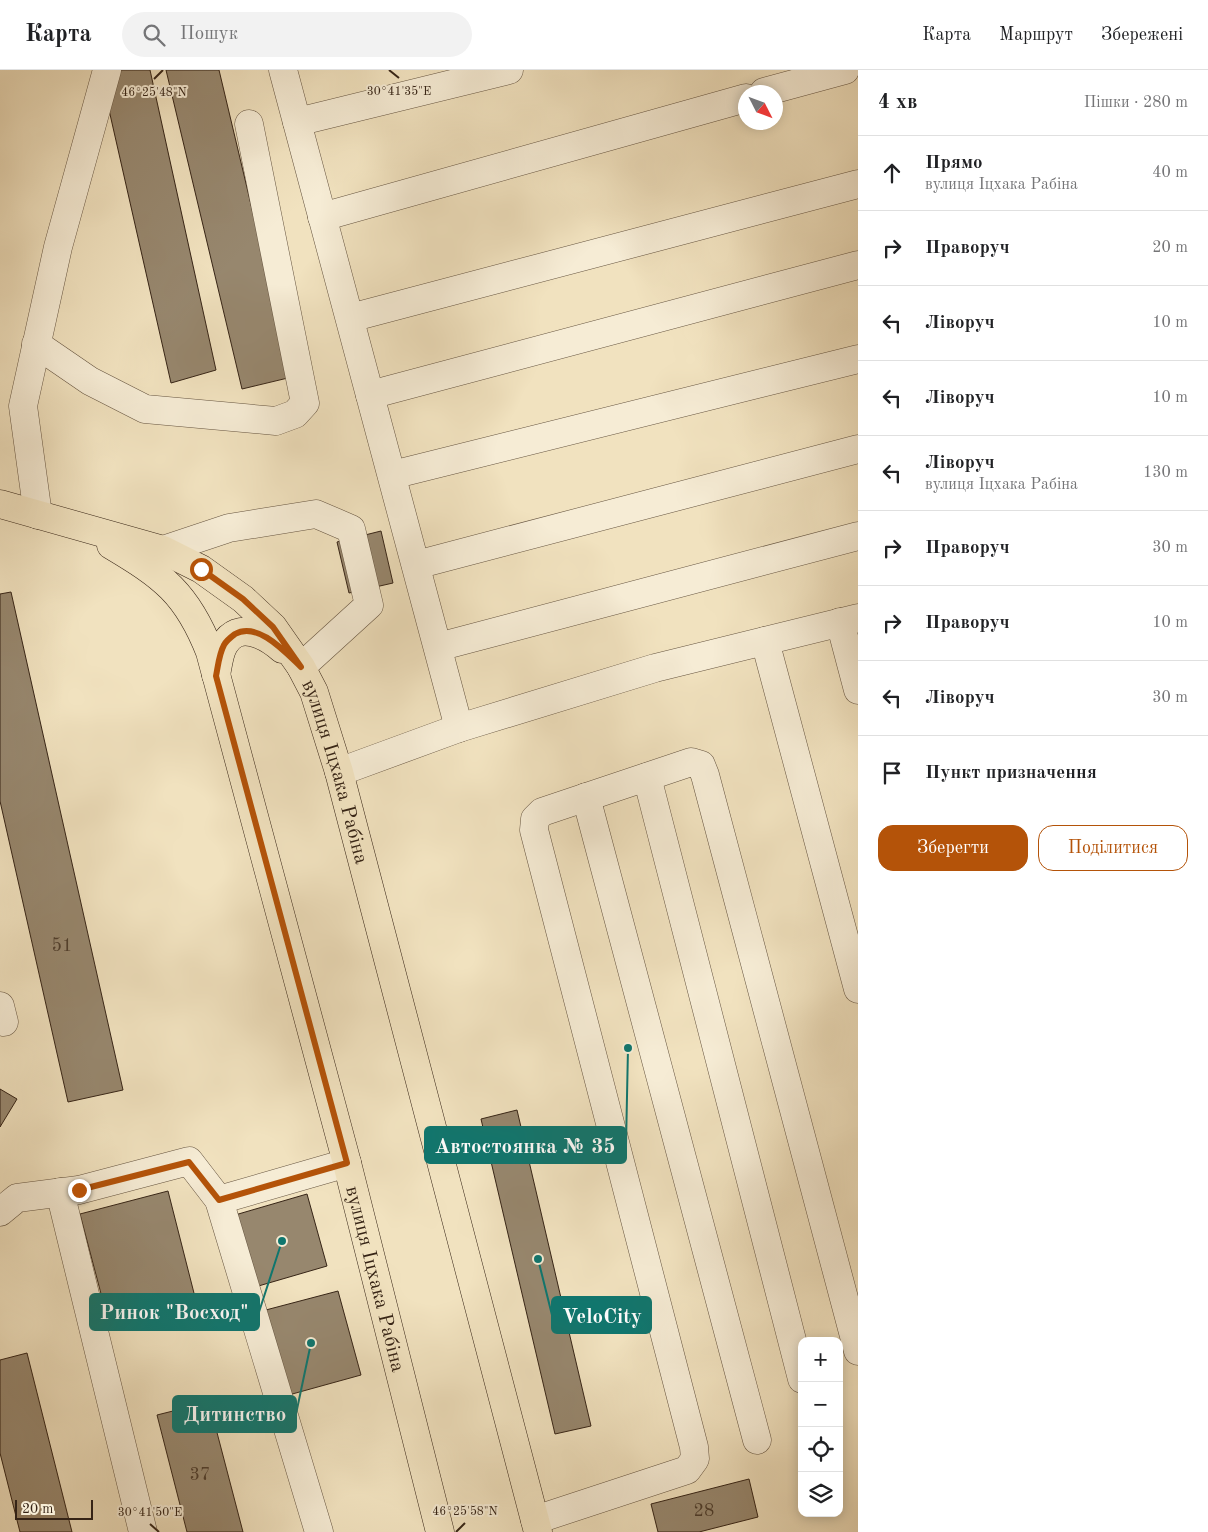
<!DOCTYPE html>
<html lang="uk">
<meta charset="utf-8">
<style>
body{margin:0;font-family:"Old Standard TT",serif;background:#f2f2f2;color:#202124}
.controls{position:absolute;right:15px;bottom:15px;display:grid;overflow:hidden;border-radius:10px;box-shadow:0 2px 12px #0003}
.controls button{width:45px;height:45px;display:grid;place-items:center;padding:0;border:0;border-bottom:1px solid #e0e0e0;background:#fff;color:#202124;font:25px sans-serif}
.compass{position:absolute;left:738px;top:15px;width:45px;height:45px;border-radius:50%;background:#fff;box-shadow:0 2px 12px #0003;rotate:132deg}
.scale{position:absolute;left:15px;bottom:12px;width:78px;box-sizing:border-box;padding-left:5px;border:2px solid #362416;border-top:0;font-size:14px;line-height:18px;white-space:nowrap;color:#362416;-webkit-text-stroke:4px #f6ecd5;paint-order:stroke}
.stop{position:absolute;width:15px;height:15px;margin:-11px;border:4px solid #b45309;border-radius:50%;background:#fff}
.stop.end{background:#b45309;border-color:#fff;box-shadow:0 1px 5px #0008}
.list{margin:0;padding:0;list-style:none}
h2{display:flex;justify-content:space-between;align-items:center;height:65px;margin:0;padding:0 20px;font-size:21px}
h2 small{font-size:16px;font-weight:400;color:#757577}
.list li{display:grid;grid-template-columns:32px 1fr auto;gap:15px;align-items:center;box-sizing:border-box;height:75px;padding:0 20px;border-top:1px solid #e0e0e0}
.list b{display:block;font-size:19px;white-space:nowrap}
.list p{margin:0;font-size:16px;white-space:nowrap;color:#757577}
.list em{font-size:16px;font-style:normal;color:#757577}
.actions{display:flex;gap:10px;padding:15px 20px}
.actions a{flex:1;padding:11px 0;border:1px solid #b45309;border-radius:15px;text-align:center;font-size:18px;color:#b45309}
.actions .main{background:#b45309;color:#fff}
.icon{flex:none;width:28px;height:28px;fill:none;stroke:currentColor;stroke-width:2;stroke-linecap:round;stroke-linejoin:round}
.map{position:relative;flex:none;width:858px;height:1462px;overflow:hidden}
header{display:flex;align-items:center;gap:30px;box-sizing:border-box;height:70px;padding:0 25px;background:#fff;border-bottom:1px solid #e0e0e0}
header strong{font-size:24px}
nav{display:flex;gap:28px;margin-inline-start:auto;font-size:18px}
.search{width:350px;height:45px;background:#f2f2f2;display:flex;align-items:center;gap:12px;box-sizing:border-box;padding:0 18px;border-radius:28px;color:#757577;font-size:19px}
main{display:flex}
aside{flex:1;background:#fff}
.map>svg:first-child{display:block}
.building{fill:#97876e;stroke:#362416}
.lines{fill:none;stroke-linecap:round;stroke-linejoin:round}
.minor-casing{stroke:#655440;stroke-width:29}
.major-casing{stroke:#362416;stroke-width:29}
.minor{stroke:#f6ecd5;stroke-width:28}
.major{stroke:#f1e2bf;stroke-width:28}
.route{stroke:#b45309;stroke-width:6}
.ticks{fill:none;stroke:#362416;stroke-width:2}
.labels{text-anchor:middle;stroke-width:4;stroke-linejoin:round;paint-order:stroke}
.number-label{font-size:18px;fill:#4e3d2c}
.street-label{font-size:20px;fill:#362416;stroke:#f6ecd5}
.ticks-label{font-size:12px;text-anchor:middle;fill:#362416;stroke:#f6ecd5;stroke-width:4;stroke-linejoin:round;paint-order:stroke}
.leader{fill:none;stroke:#0f766e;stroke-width:2}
.callout-dot{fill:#0f766e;stroke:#f6ecd5;stroke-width:2}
.callout{fill:#0f766e;stroke:#0f766e;stroke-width:2}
.callout-label{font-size:21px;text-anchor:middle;font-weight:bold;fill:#fff}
</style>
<header>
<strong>Карта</strong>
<div class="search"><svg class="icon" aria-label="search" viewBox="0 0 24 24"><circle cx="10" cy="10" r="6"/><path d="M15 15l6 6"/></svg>Пошук</div>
<nav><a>Карта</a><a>Маршрут</a><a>Збережені</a></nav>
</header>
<main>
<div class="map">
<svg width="858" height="1462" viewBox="0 0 858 1462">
<rect width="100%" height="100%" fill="#f1e2bf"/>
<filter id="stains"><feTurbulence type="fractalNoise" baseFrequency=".004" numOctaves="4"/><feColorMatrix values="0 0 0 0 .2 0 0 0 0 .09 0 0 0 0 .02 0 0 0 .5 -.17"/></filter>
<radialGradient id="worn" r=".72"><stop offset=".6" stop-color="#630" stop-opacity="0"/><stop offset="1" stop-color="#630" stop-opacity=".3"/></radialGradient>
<g class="building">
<path d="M115 0H150L216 300 171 313 107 31Z"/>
<path d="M166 0H219L292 307 242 319Z"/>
<path d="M381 461 393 513 349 523 337 472Z"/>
<path d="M11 522 123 1020 68 1032 0 731V524Z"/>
<path d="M0 1019 17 1029 0 1057Z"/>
<path d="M517 1040 591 1356 555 1364 481 1049Z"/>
<path d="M168 1121 196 1231 109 1254 80 1144Z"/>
<path d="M307 1124 327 1196 255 1217 235 1145Z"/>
<path d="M338 1221 361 1305 285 1326 262 1241Z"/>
<path d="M27 1283 72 1462H20L0 1383V1290Z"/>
<path d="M209 1332 243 1462H187L157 1345Z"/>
<path d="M749 1409 758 1447 699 1462H658L651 1434Z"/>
</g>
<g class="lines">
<defs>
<g id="minor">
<path d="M283 0 459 658"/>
<path d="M764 22 845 0"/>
<path d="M297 52 509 0"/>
<path d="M322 147 746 28"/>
<path d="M350 248 858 114"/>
<path d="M36 274 90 311 145 339 276 351 295 344 305 333 249 54"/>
<path d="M370 325 858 195"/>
<path d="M392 405 858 289"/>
<path d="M38 445 23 336 58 177 107 0"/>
<path d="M163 480 229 458 316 444 351 459 369 535 301 597"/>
<path d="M416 495 858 379"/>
<path d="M840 552 858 620"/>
<path d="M765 571 858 919"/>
<path d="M438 577 858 466"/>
<path d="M339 702 459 658 655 598 858 548"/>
<path d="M647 707 802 1309"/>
<path d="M586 727 757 1370"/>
<path d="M0 936 4 952"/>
<path d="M60 1122 143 1462"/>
<path d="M219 1130 347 1093"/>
<path d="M0 1142 17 1128 79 1120 189 1091 219 1130 319 1462"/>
<path d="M535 1450 687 1400 695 1389 694 1377 534 760 535 749 542 742 691 692 701 695 705 705 858 1281"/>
</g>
<g id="major">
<path id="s1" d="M0 434 163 480 201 499 243 529 273 557 301 597 314 622 339 702 538 1462"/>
<path id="s2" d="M111 475C163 506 187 523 210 582L347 1093 440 1462"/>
<path d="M216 605C218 596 219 583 224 575 238 550 266 565 282 579"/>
</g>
</defs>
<use href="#minor" class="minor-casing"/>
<use href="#major" class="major-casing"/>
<use href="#minor" class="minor"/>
<use href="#major" class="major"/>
</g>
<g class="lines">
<path class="route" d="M79 1120 189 1092 219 1130 347 1093 216 606C218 596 219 584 224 575 226 571 231 567 235 564 258 551 286 583 301 597L273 557 243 529 201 499"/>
</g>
<path class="ticks" d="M389 0 399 8M154 9 163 0M150 1454 159 1462M456 1462 465 1453"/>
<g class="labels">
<g class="number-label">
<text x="62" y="881">51</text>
<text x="200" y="1410">37</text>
<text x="704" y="1446">28</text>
</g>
<g class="street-label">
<text dy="7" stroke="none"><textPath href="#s1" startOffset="464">вулиця Іцхака Рабіна</textPath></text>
<text dy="7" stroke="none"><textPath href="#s2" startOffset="798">вулиця Іцхака Рабіна</textPath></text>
</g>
</g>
<g class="ticks-label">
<text x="399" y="25">30°41'35"E</text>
<text x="154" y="26">46°25'48"N</text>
<text x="465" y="1445">46°25'58"N</text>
<text x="150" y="1446">30°41'50"E</text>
</g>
<path class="leader" d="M628 978L626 1075M282 1171L259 1242M538 1189L552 1245M311 1273L296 1344"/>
<g class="callout-dot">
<circle cx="628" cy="978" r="5"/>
<circle cx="282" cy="1171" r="5"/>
<circle cx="538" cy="1189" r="5"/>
<circle cx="311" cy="1273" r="5"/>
</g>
<g class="callout">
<rect x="425" y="1057" width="201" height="36" rx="5"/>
<rect x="90" y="1224" width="169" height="36" rx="5"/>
<rect x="552" y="1227" width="99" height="36" rx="5"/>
<rect x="173" y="1326" width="123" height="36" rx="5"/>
</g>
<g class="callout-label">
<text x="525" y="1083">Автостоянка № 35</text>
<text x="174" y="1249">Ринок "Восход"</text>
<text x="602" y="1253">VeloCity</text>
<text x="235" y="1351">Дитинство</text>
</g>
<rect width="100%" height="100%" filter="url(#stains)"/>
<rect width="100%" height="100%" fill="url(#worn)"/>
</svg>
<div class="controls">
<button>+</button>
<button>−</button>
<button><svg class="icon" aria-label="locate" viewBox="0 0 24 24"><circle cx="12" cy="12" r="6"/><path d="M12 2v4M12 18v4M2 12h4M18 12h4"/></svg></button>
<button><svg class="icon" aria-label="layers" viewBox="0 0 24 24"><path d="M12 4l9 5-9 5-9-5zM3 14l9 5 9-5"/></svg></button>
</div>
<svg class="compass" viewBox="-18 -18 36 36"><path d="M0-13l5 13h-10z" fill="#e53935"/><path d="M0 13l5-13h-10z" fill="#757577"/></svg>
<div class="scale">20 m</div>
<div class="stop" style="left:201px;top:499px"></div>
<div class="stop end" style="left:79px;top:1120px"></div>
</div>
<aside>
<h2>4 хв<small>Пішки · 280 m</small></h2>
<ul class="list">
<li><svg class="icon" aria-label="ahead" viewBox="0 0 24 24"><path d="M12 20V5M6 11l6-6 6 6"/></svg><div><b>Прямо</b><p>вулиця Іцхака Рабіна</p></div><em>40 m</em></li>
<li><svg class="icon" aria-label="right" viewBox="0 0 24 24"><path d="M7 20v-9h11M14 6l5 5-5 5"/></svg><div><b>Праворуч</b></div><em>20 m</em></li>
<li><svg class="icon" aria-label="left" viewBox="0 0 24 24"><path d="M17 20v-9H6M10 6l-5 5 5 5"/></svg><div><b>Ліворуч</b></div><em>10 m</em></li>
<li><svg class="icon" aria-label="left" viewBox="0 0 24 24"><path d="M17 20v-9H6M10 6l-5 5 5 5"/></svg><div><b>Ліворуч</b></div><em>10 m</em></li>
<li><svg class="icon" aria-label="left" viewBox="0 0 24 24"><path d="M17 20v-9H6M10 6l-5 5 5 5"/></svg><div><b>Ліворуч</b><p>вулиця Іцхака Рабіна</p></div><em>130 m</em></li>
<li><svg class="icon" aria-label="right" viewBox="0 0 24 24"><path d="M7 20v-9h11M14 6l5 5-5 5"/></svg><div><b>Праворуч</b></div><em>30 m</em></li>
<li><svg class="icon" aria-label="right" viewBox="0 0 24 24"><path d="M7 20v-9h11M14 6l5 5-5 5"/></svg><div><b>Праворуч</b></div><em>10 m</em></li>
<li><svg class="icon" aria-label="left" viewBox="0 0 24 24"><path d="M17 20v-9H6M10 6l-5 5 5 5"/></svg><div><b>Ліворуч</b></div><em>30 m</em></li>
<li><svg class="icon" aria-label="arrive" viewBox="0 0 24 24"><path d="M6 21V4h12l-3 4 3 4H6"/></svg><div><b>Пункт призначення</b></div></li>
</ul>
<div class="actions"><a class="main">Зберегти</a><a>Поділитися</a></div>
</aside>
</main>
